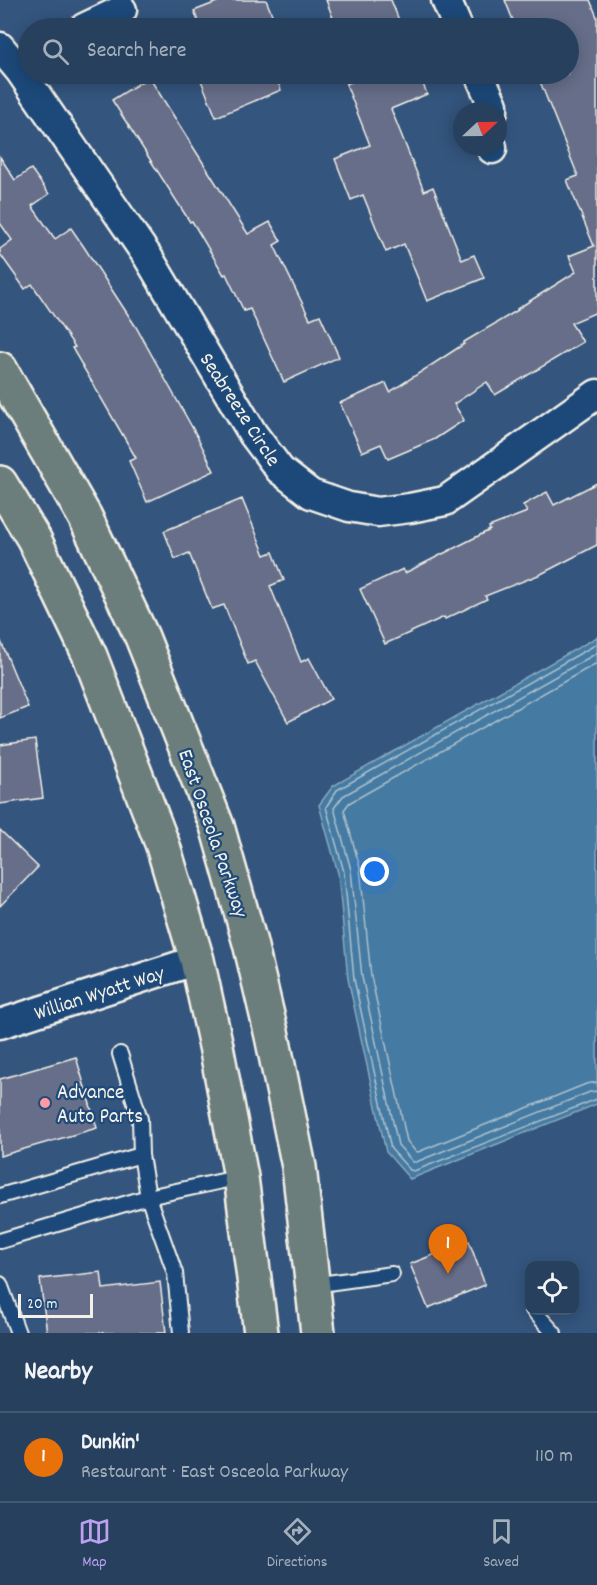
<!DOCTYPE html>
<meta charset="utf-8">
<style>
body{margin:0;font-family:Dekko,sans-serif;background:#334b67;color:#f1f3f6}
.controls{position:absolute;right:18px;bottom:18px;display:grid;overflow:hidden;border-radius:12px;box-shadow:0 3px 15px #0003}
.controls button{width:54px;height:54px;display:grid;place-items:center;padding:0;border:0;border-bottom:2px solid #435973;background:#27405e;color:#f1f3f6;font:30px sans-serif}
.compass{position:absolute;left:453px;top:102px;width:54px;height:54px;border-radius:50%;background:#27405e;box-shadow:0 3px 15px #0003;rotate:68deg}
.scale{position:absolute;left:18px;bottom:15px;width:75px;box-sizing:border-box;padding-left:6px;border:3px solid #f4f1e8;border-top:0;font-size:16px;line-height:21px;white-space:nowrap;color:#f4f1e8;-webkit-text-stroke:4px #1f4a7a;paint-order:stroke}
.you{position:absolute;left:375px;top:872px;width:21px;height:21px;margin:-15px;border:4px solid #fff;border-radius:50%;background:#1a73e8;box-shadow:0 0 0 9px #1a73e833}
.badge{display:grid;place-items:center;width:39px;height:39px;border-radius:50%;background:#bca0f2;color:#fff;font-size:20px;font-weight:700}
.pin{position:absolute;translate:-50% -50px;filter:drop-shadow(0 2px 3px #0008)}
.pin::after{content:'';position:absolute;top:32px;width:21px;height:18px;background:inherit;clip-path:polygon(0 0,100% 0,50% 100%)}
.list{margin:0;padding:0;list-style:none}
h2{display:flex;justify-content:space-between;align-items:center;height:78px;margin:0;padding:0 24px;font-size:26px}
h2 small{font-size:20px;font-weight:400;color:#a4afbc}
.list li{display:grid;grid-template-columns:39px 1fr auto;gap:18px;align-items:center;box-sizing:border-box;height:90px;padding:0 24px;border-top:2px solid #435973}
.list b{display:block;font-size:22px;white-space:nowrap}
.list p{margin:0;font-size:20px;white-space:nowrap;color:#a4afbc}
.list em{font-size:20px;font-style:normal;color:#a4afbc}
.icon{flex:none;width:33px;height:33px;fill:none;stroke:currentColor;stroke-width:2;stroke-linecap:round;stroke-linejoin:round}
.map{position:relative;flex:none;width:597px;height:1333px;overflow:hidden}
.search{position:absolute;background:#27405e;box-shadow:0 3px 15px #0003;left:18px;right:18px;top:18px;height:66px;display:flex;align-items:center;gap:15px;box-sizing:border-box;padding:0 21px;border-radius:33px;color:#a4afbc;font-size:22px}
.sheet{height:168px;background:#27405e}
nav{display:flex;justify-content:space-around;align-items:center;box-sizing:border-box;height:84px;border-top:2px solid #435973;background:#27405e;font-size:16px;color:#a4afbc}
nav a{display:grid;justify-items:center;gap:3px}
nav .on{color:#bca0f2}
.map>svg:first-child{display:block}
.water{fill:#447aa2;stroke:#8aaabe;stroke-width:1.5}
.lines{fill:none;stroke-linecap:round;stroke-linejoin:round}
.shore{stroke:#aec1cc;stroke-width:1.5}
.building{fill:#666e89;stroke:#f4f1e8;stroke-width:1.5}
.service-casing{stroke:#f4f1e8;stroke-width:18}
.minor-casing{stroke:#f4f1e8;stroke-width:33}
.primary-casing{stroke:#f4f1e8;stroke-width:38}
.service{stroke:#1f4a7a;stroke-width:14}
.minor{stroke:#1f4a7a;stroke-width:28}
.primary{stroke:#6c7e7c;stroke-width:33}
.poi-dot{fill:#ff9aa2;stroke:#1f4a7a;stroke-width:2}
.labels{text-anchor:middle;stroke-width:4.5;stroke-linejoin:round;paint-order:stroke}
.street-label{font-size:21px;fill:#f4f1e8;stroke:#1f4a7a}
.poi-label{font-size:21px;fill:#f4f1e8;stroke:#1f4a7a;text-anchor:start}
</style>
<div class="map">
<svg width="597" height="1333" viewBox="0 0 597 1333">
<rect width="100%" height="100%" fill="#34557e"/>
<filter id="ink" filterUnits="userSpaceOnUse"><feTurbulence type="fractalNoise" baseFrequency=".0167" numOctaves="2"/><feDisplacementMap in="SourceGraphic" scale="12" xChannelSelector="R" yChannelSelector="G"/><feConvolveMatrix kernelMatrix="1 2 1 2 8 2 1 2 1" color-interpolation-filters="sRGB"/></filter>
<g filter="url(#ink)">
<path class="water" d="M597 637V1104L410 1179 386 1152 348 979 338 873 319 805 333 786Z"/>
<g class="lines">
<g class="shore">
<path d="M597 644 337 790 326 807 344 872 354 979 391 1149 410 1170 414 1171 597 1099"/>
<path d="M597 653 343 796 334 808 351 870 362 977 398 1145 413 1162H416L590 1092 597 1091"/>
<path d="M597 663 349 803 344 810 360 868 371 976 407 1141 415 1151 418 1152 586 1084 597 1082"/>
</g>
</g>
<g class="building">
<path d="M222 0H266L276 24 264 28H201L194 11Z"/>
<path d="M326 0H391L402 28H337Z"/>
<path d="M505 0H590L597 17V312L571 323 583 342 495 395 487 382 454 404 464 420 435 439 388 459 381 444 362 452 340 403 386 383 390 392 464 344V342L518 310 517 309 576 272 569 256 594 246 567 180 578 176 537 74H568V28H532L530 22 516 28Z"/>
<path d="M210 74H275L281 90 216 117 200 78Z"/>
<path d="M372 74H419L427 94 391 109 424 191 433 187 462 260 474 255 484 278 427 301 404 244 386 252 363 195 351 200 335 159 370 145 346 84Z"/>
<path d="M149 77 248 234 270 222 281 241 274 245 310 319 320 315 339 357 284 382 250 309 244 311 226 274 224 275 192 221 190 222 112 100Z"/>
<path d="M0 157 15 180 31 169 49 194 32 206 55 239 71 228 84 247 136 327 197 436 214 471 147 502 129 461 136 458 72 348 75 347 32 284 25 289 0 254V249L12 240 0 223Z"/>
<path d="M597 483V545L541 574 485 596 487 599 445 619 444 617 385 644 360 589 403 569 405 573 490 530 489 527 527 512 523 505 547 492 554 505Z"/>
<path d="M242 499 265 555 273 552 284 580 270 586 301 662 309 658 331 699 288 722 255 661 248 664 224 605 212 609 189 553 175 559 164 531Z"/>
<path d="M0 639 28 707 0 718Z"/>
<path d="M35 740 43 798 0 804V745Z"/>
<path d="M0 830 38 867 0 906Z"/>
<path d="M76 1057 97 1128 0 1156V1079Z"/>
<path d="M469 1241 485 1285 428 1308 410 1264Z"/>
<path d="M101 1272 103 1289 160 1282 166 1333H47L40 1279Z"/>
</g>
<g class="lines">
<defs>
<g id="service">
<path d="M141 1155 148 1197 175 1273 181 1333"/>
<path d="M0 1196 141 1155 140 1119 120 1054"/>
<path d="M0 1241 148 1197 241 1177"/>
<path d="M0 1284 18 1333"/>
<path d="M313 1285 392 1274"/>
<path d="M533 1310 554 1333"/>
</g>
<g id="minor">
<path d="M446 0 458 28"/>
<path d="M84 28 122 10"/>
<path d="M0 47 20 71 148 257 253 434 280 470 311 494 349 507 378 512 410 508 445 501 597 394"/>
<path d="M479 74 493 105V111"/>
<path d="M492 149V147"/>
<path d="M0 1024 197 960"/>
</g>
<g id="primary">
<path d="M0 369 85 517 142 637 217 826 250 943 272 1036 299 1167 318 1333"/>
<path d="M0 483 34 539 90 656 163 846 197 960 216 1046 241 1177 261 1333"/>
</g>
</defs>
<use href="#service" class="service-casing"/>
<use href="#minor" class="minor-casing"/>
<use href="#primary" class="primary-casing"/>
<use href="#service" class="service"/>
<use href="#minor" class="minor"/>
<use href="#primary" class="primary"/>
</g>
</g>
<circle class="poi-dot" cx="45" cy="1103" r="6"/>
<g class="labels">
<g class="street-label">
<text transform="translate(241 409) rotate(57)" y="7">Seabreeze Circle</text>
<text transform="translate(214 833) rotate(71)" y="7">East Osceola Parkway</text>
<text transform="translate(99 992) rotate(-18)" y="7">Willian Wyatt Way</text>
</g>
<g class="poi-label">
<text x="57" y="1098">Advance<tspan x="57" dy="24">Auto Parts</tspan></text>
</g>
</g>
</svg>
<div class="controls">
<button><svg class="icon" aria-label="locate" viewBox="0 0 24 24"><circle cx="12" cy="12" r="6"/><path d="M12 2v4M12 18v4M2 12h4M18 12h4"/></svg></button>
</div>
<svg class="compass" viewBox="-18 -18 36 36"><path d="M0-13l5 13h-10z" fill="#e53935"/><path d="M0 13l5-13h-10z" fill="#a4afbc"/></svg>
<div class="scale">20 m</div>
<div class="you"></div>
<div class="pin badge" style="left:448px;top:1274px;background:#e8710a">1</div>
<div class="search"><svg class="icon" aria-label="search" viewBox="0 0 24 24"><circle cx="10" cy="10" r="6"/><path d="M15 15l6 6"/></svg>Search here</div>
</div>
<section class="sheet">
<h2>Nearby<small></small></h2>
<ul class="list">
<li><span class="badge" style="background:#e8710a">1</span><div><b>Dunkin'</b><p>Restaurant · East Osceola Parkway</p></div><em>110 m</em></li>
</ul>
</section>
<nav>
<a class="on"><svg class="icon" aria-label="map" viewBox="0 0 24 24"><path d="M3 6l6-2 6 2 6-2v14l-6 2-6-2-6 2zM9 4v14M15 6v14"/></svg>Map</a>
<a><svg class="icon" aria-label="directions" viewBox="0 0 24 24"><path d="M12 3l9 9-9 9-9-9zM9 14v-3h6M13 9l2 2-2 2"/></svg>Directions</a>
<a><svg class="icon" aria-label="saved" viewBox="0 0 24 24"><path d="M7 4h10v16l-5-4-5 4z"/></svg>Saved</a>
</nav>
